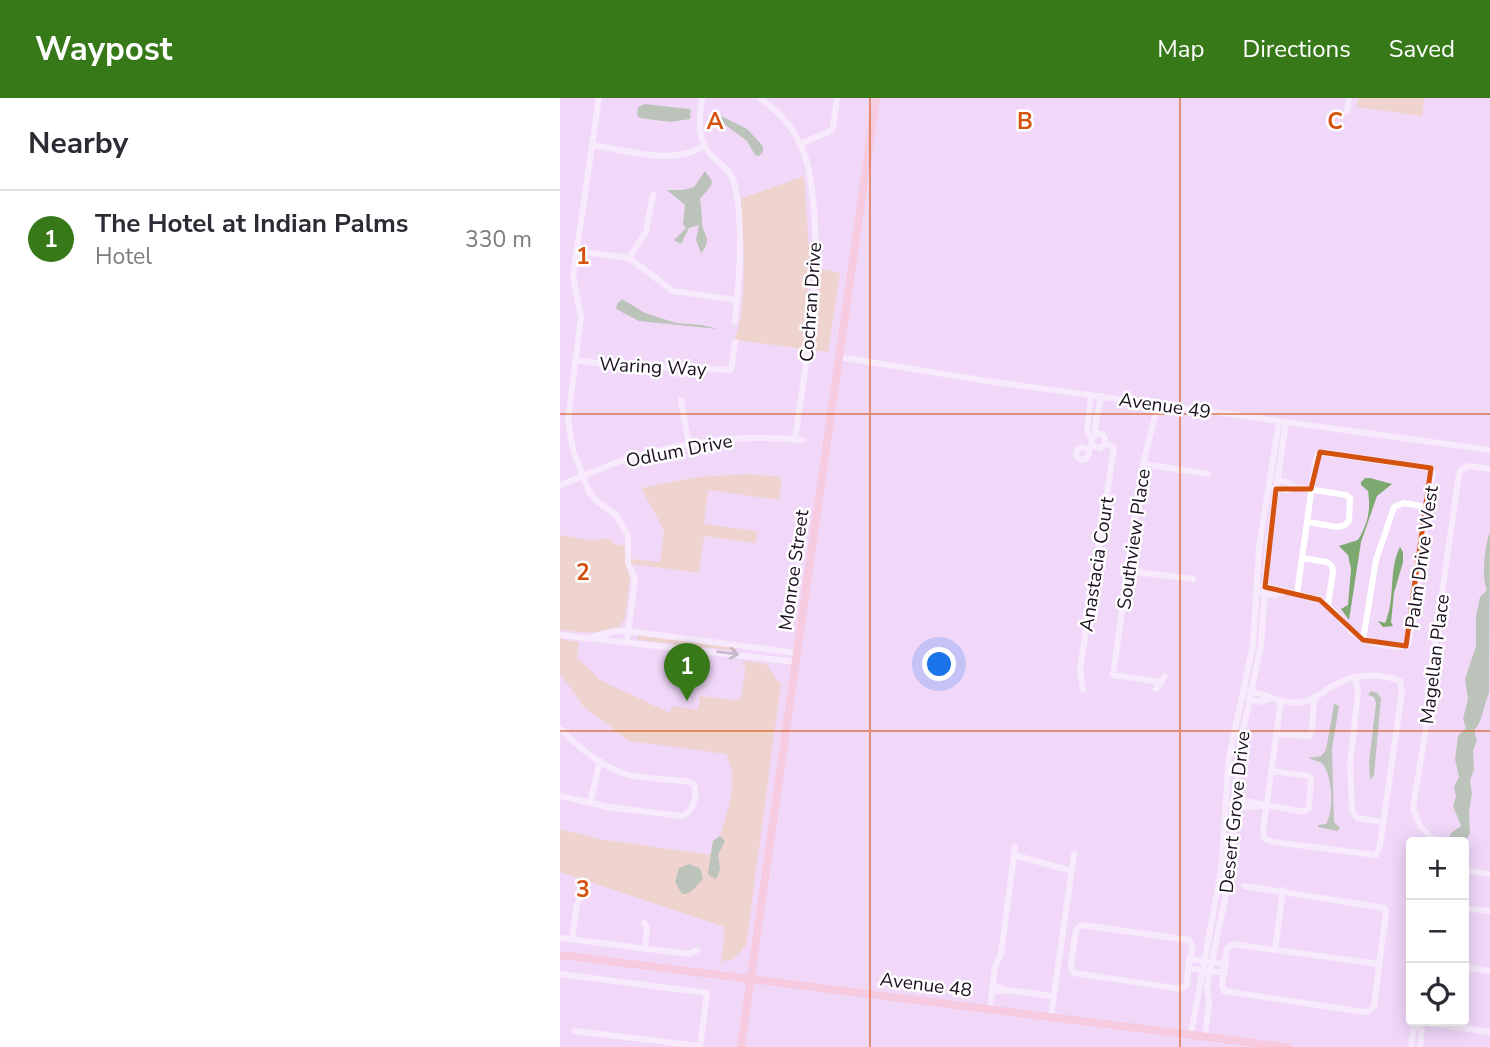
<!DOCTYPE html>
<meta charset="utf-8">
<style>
body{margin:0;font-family:"Nunito Sans",sans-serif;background:#f2f2f3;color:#2b2b33}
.controls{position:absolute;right:21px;bottom:21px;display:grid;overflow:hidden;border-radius:7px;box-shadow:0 4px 18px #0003}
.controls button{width:63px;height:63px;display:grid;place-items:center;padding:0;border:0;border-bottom:2px solid #e1e1e2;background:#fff;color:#2b2b33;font:35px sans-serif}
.you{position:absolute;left:380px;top:567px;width:24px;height:24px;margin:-18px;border:5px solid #fff;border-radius:50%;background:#1a73e8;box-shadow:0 0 0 10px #1a73e833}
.badge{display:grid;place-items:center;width:46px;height:46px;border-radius:50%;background:#377919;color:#fff;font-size:23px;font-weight:700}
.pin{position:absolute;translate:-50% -58px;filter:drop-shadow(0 2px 4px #0008)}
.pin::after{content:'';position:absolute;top:37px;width:24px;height:21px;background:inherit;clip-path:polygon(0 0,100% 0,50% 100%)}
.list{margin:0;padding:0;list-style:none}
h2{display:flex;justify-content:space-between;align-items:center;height:91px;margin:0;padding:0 28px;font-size:30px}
h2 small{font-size:23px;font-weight:400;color:#7c7c81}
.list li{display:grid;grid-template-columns:46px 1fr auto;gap:21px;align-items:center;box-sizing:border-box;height:98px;padding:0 28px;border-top:2px solid #e1e1e2}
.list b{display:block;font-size:26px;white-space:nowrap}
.list p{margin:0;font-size:23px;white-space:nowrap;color:#7c7c81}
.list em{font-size:23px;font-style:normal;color:#7c7c81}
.icon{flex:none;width:38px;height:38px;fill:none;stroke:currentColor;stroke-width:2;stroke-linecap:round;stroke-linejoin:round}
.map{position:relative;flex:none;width:930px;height:949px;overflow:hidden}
header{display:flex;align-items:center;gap:42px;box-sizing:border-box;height:98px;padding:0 35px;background:#377919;color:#fff}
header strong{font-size:33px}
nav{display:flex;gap:38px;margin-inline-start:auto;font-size:24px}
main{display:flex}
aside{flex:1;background:#fff}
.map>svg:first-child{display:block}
.green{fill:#eccc9b}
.water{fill:#7da86f}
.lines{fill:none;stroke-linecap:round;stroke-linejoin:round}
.minor{stroke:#fff;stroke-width:6}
.major{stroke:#febbbe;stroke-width:8}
.oneway{stroke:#98939a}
.marked{fill:none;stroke:#d4520e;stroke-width:5;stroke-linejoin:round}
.grid{fill:none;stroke:#d4520e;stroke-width:2;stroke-opacity:0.55}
.labels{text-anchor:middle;stroke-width:5;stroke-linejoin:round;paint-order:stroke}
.street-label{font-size:19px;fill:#1b101f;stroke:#fff}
.grid-label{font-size:23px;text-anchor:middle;font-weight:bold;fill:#d4520e;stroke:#fff;stroke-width:5;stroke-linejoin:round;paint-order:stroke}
</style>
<header>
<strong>Waypost</strong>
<nav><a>Map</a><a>Directions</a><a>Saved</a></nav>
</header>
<main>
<aside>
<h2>Nearby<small></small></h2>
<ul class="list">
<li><span class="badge">1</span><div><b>The Hotel at Indian Palms</b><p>Hotel</p></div><em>330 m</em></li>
</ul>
</aside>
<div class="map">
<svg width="930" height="949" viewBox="0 0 930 949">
<rect width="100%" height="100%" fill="#f1d8f9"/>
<g class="green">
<path d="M798 0H865L862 18 797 9Z"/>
<path d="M244 78 250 165 243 251 175 242C188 198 184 147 180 101Z"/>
<path d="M260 171 280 175 268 254 253 252 258 211Z"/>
<path d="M188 376 222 379 219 402 148 392 144 426 197 433 196 445 144 438 139 475 72 466 65 520 60 529 32 535 1 532 3 542 19 544 17 561 27 568 38 581 110 615 112 608 138 612 140 598 176 602 181 601 186 568 181 567 185 563 206 566 218 584 221 585 186 849H183L182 853 170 863 164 862 163 866H161L165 829 0 774V731L39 741 150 757 153 743 160 738C168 711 180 683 166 656L69 643 23 608 0 575V437L34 443 48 440 55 446 65 448V456L72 461 100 464 104 432 81 390 137 379Z"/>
<path d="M79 537 176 550V553L79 542 77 540Z"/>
</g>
<g class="water">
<path d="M85 6 129 11 131 13 130 21 110 24 80 20 77 17 78 9Z"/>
<path d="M161 18 187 31 203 48V54L199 58 195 57 187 43 160 23Z"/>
<path d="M145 73 152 83 151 88 140 101C141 109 142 116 142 124 142 137 154 141 141 155L136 142 139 127 129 130 121 146 114 142 126 130 123 126 125 107 107 92H123L134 89Z"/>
<path d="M62 201 85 215 116 225 142 227 158 231 79 223 56 211 57 206Z"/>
<path d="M810 380 832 386 817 398 801 444 789 522 781 511 788 507 791 471 788 457 779 448 798 442C808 426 811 411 808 393L801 387V384L805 380Z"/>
<path d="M930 434 929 595C924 606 922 626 914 632L917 643 913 653 914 671 910 683 912 696 909 713 910 735 905 744 906 751 904 756V744H888L891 735 901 728 893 708 896 699 894 689 899 679 895 661 898 638 906 630 903 621 908 601 905 581 916 548V518L920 499 927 492C921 480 925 445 930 434Z"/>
<path d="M840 449 843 454V464L834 495 831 524 833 528 823 529 818 523 825 525C836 501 828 472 840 449Z"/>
<path d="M811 593 817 595 821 600 814 677 810 682 809 664 816 605 814 599 808 597Z"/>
<path d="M774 606 779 608 772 651 774 724 780 730 777 733 758 729V727L766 726C774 712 773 678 762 665L748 660 761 658 766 652Z"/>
<path d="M160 738 165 743 158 757 160 770 158 778 155 781 148 776 153 743Z"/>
<path d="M129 766 140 770 143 781C136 787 132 797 122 796L115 784 119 770Z"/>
</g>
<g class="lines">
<g class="minor">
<path d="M39 0 13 178 21 219 8 322 13 352 29 394 38 404 56 417 68 437V465L75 482 67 543"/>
<path d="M142 0C139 22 136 44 154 60 163 68 171 73 174 85 184 121 179 186 175 224"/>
<path d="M200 0C221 15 237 34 245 58 251 75 252 94 254 111 260 189 246 265 235 341"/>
<path d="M787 13 789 0"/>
<path d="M240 46 268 34 273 30 277 0"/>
<path d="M32 47C66 52 113 68 144 48"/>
<path d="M17 153 69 160 113 193 177 202"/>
<path d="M69 160 86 134 93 97"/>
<path d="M279 259 427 283 930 352"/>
<path d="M15 262 59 268 171 272 175 244"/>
<path d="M531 297 527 334 532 339 531 345 535 349 540 350 545 346V341L542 336H536L532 339"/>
<path d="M121 302 129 347"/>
<path d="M598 306 583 366 553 577 600 584"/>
<path d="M536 336 535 329 541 298"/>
<path d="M528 352 523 349 519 350 516 355 517 359 522 362 526 361 529 356 528 352 533 347"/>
<path d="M583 366 648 376"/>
<path d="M716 382 727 384 735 389 786 397 790 400 789 423 785 427 777 429 747 424"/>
<path d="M0 387C20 380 40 370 61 363 119 344 181 336 242 342"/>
<path d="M713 390 727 392 735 389"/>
<path d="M742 460 767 464 772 468 773 473 768 507"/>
<path d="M568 473 633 481"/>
<path d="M703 488 760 502C787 520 784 540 823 547 831 548 838 550 846 548L849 544 873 375 871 370 760 354 756 359 737 496"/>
<path d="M701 495 716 497 723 494"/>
<path d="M0 537 236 564"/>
<path d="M32 539 55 533H68L237 555"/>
<path d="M803 542 816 462 834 409 844 405 867 409"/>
<path d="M795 579 798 594 790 666 792 712 797 720 823 724"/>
<path d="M596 591 605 578"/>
<path d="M523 592 520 571 554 350 545 346"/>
<path d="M689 593C707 596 722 607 742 604 756 602 764 592 776 586 795 576 821 575 840 583L842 594 820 747 816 757 713 744 704 740 703 733 721 603"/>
<path d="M688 601 700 604 710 601"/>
<path d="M0 630C14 647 47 672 69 677 89 681 110 681 130 684L134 687C138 697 133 714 122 718L48 709 0 698"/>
<path d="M716 636 749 638 752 633 754 601"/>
<path d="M674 701 738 713H745L749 710 751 681 748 678 712 673"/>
<path d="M30 705 40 663"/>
<path d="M671 706 686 709 702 708"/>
<path d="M875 744 860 728 853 710 866 630 868 593 899 376 901 372 909 368 930 371"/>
<path d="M454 757 512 773"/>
<path d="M904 772 930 776"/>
<path d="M684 788 825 810 826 814 814 908 809 913 804 914 664 893 662 887 667 851 672 846 819 866"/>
<path d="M904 810 930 813"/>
<path d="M84 825 87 830 85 850"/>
<path d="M522 827 629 842 633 850 629 861 627 887 620 891 514 875 511 871V866L516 832Z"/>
<path d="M0 840 129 856 137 852"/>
<path d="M12 841 17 806 21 798"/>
<path d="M715 852 723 792"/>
<path d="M629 861 666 866"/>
<path d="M904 869 930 873"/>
<path d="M628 870 665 875"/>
<path d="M0 876 147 895 140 949"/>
<path d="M851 881V897"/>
<path d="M432 888 450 893"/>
<path d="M432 893H453L493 898"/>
<path d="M430 910 435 869 441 856 455 749"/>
<path d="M491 918 514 756"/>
<path d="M860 924 930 934"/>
<path d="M858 927 862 931 860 949"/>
<path d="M15 933 140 948"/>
<path d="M631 936 661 773 669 659 693 547 699 450 719 323"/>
<path d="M645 938 649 906 647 888 670 776 678 656 701 548 708 447 726 324"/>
<path d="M851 949 854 930 858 927 859 923"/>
</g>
<g class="major">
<path d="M0 857 727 949"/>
<path d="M181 949 316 0"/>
</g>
</g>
<defs><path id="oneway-shaft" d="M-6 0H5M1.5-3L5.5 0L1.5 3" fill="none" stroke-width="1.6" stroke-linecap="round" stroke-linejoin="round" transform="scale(1.75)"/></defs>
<use class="oneway" href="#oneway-shaft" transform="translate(168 555) rotate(7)"/>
<path d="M0 0H930V949H0ZM760 354 871 370 846 548 803 542 760 502 705 489 716 391H751Z" fill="#f1d8f9" fill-opacity=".55" fill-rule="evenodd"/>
<path class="marked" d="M760 354 871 370 846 548 803 542 760 502 705 489 716 391H751Z"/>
<path class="grid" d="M310 0V949M620 0V949M0 316H930M0 633H930"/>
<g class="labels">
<g class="street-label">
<text transform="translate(250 204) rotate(-86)" y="7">Cochran Drive</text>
<text transform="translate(93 268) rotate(3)" y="7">Waring Way</text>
<text transform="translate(605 307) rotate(8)" y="7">Avenue 49</text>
<text transform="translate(119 352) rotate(-11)" y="7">Odlum Drive</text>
<text transform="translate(573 441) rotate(-82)" y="7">Southview Place</text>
<text transform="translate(861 459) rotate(-82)" y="7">Palm Drive West</text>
<text transform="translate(536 466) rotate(-81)" y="7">Anastacia Court</text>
<text transform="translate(233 472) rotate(-82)" y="7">Monroe Street</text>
<text transform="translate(874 561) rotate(-83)" y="7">Magellan Place</text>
<text transform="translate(674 714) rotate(-84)" y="7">Desert Grove Drive</text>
<text transform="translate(366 886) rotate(7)" y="7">Avenue 48</text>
</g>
</g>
<g class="grid-label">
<text x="155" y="31">A</text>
<text x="465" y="31">B</text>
<text x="775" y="31">C</text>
<text x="23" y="166">1</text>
<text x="23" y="482">2</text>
<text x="23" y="799">3</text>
</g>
</svg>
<div class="controls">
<button>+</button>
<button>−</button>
<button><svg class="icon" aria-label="locate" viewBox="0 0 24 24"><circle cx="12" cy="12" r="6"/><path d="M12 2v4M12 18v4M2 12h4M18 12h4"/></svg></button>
</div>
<div class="you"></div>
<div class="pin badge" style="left:127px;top:603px">1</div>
</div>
</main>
